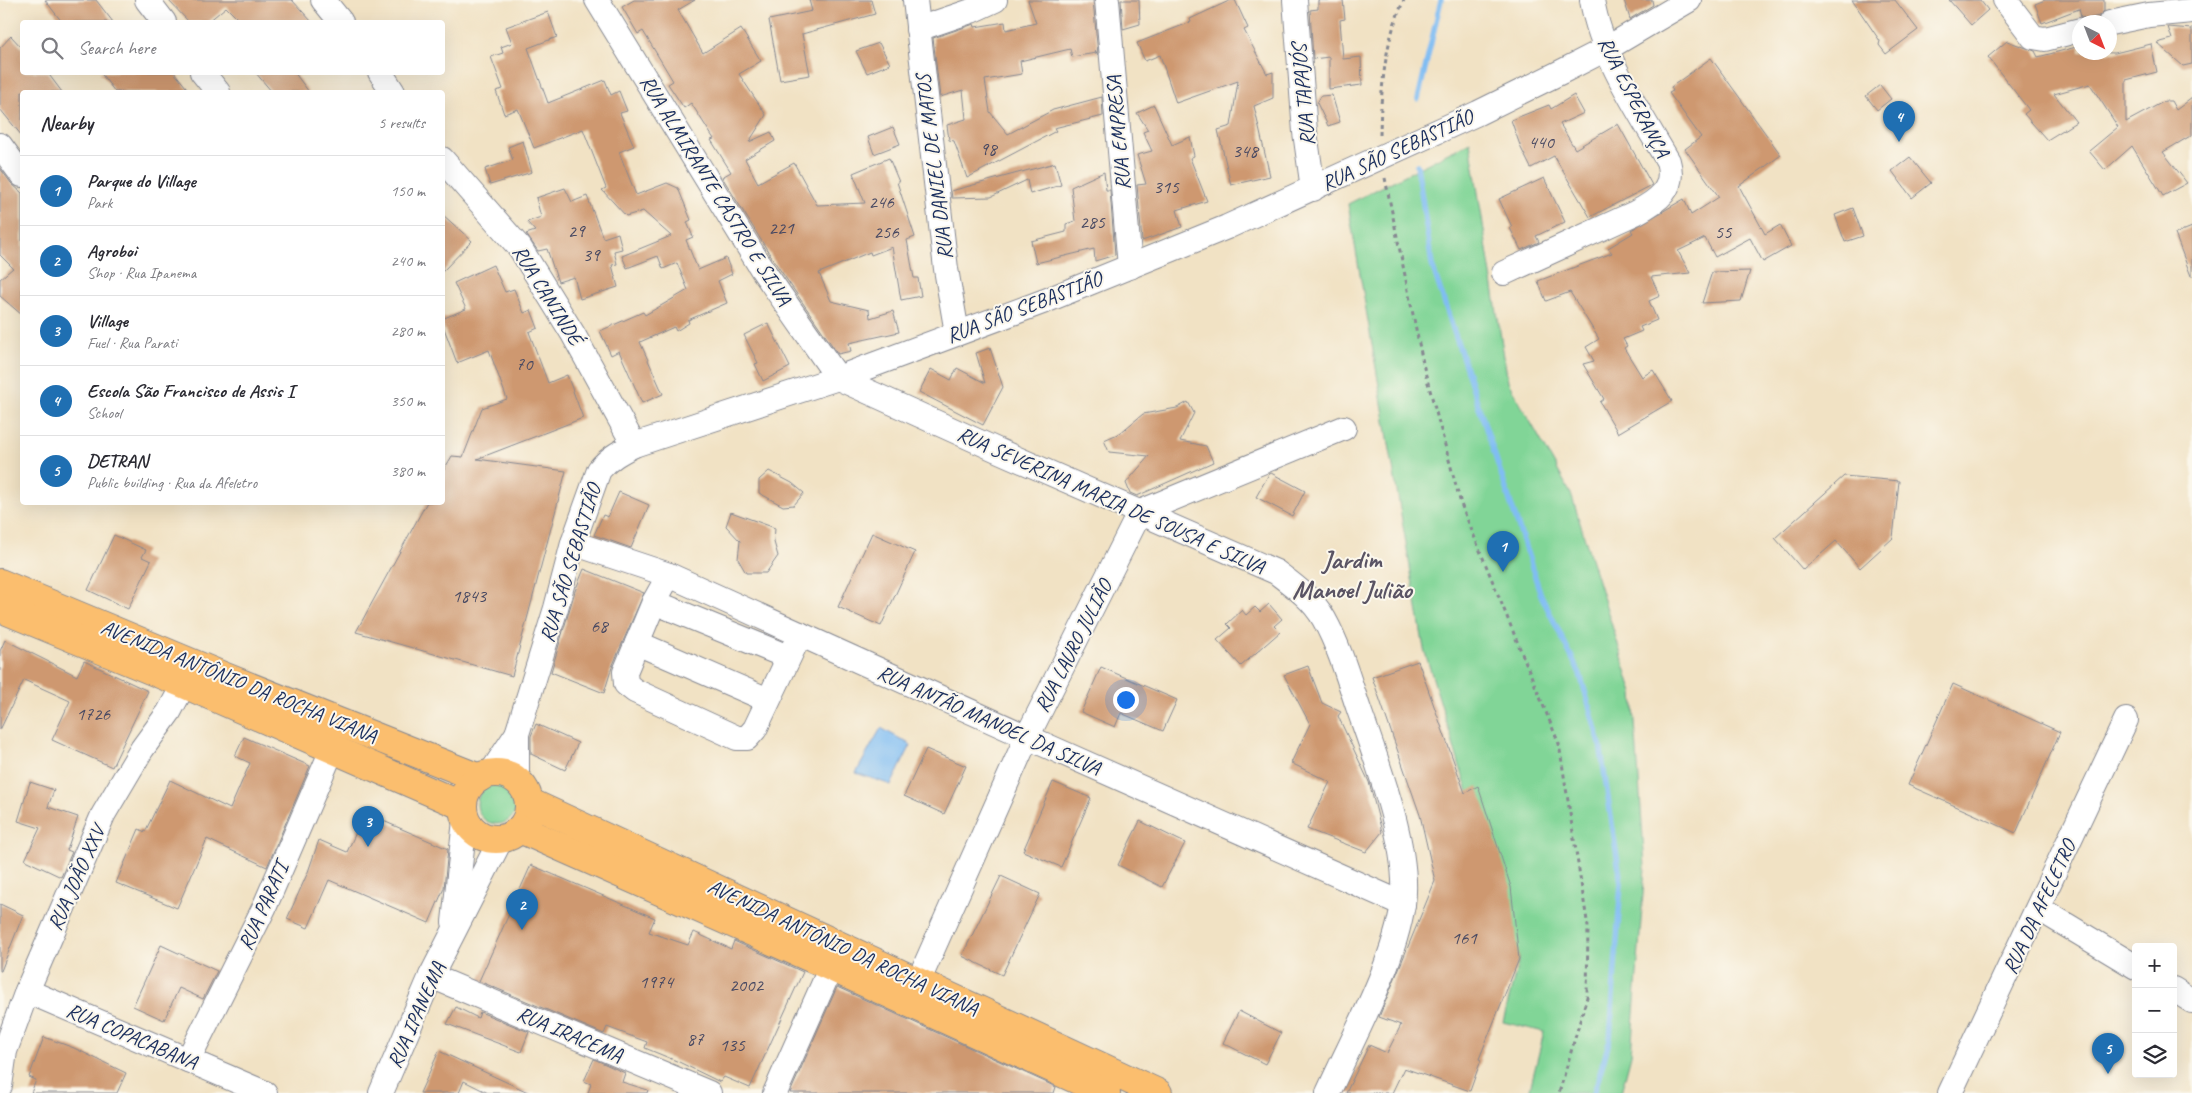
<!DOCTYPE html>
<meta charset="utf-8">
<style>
body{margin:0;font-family:Caveat,sans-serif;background:#f7f7f7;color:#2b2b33}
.controls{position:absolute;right:15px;bottom:15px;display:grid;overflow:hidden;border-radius:5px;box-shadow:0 5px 20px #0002}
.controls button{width:45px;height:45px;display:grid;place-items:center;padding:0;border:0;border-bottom:1px solid #e1e1e2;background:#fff;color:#2b2b33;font:25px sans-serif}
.compass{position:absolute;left:2072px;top:15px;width:45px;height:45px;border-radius:50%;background:#fff;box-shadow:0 5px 20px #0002;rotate:138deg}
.you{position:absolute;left:1125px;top:699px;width:18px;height:18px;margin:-12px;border:4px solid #fff;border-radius:50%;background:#1a73e8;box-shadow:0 0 0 8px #1a73e833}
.badge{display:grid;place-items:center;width:32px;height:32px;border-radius:50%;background:#1f6fb2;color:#fff;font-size:16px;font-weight:700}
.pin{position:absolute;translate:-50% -41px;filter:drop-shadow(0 1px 2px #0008)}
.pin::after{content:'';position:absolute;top:26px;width:18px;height:15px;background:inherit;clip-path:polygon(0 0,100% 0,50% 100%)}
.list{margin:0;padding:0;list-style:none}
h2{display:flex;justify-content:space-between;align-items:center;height:65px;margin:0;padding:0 20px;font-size:21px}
h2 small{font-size:16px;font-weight:400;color:#7c7c81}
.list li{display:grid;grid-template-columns:32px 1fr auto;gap:15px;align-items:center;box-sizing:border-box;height:70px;padding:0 20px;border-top:1px solid #e1e1e2}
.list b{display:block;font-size:19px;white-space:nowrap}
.list p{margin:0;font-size:16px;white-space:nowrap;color:#7c7c81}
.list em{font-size:16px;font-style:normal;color:#7c7c81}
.icon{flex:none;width:28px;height:28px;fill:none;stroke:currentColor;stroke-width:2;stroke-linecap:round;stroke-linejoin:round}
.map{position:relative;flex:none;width:2192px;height:1093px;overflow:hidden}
.search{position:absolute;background:#fff;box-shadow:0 5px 20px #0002;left:20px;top:20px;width:425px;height:55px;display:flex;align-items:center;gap:12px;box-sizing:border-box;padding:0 18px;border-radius:5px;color:#7c7c81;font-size:19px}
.panel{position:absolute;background:#fff;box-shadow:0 5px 20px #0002;left:20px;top:90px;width:425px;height:415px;border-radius:5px}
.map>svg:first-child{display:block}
.green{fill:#81d597;stroke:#4e827a}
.water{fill:#80bdf3;stroke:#4e76a8}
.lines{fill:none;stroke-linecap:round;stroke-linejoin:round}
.stream{stroke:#80bdf3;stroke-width:5.5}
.building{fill:#ce9870}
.minor-casing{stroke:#868891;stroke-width:26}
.major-casing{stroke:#868891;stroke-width:30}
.path{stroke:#868891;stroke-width:3;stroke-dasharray:4 4;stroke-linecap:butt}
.minor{stroke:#fff;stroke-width:24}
.major{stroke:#fbbe6e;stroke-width:28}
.labels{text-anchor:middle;stroke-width:4;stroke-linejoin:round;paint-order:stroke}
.number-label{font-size:19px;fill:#484962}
.street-label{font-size:21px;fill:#1b2f5e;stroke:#fbf7ec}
.district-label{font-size:26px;font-weight:bold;fill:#5a5464;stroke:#fbf7ec}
</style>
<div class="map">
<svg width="2192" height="1093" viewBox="0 0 2192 1093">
<rect width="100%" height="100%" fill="#fbf7ec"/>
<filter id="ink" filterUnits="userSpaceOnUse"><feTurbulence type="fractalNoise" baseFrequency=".02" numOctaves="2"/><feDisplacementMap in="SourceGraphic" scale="10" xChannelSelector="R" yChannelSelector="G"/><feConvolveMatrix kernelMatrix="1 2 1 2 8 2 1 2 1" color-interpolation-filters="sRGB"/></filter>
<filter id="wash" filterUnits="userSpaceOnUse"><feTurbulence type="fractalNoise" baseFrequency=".0096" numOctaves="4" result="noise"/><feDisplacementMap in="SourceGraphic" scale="20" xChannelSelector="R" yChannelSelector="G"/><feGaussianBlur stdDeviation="1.12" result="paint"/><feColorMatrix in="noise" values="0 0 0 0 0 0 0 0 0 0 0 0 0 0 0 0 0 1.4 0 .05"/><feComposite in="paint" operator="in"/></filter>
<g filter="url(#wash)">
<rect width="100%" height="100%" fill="#f1e2c4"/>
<g class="green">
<path d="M1470 142 1508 382 1571 494 1633 693 1645 867 1631 1055 1621 1093H1529L1544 1032 1503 1022 1519 959 1424 649 1348 204Z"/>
<circle cx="497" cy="804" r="20"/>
</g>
<path class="water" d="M881 728 911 745 891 785 856 773Z"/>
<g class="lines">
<g class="stream">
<path d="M1418 99 1441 0"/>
<path d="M1417 165 1432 265 1541 595 1580 674 1600 744 1621 883 1610 1039 1594 1093"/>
</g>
</g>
<g id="blocks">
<g class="building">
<path d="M45 0H96L113 22H62Z"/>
<path d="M168 0H292L312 22H241L226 7 208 22H189Z"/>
<path d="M634 0H695L678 10 703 53 741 29 761 61 739 74 766 115 749 142 771 132 775 141 745 159 758 183 794 163 817 205 865 203 853 173 889 158 899 182H897L915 237 907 240 914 278H918L921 296 901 300 892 247 871 255 870 252 819 273 831 301 869 310 870 318 893 311 899 332 849 343 851 351 838 354 774 261 722 177 731 172 711 140 714 139 691 103 684 108 668 84 673 81 643 31 638 34 622 7Z"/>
<path d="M809 0H871L875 14 802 34 810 75 780 80 769 20 812 11Z"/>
<path d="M1028 0H1093L1098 55 1095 50 1096 53 1072 57 1070 49 1020 61 1022 74 985 80 990 112 1008 134 1053 110 1102 97 1103 116 1054 128 1056 131 967 178 954 141 949 140 947 125 966 119 963 90 940 97 933 38 974 24 975 27 1005 22 1006 30 1036 23Z"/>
<path d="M1121 0H1139L1140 24 1123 29Z"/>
<path d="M1231 0H1235L1248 28 1244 30 1267 74 1273 72V98L1254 106 1270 176 1231 185 1218 130 1231 126 1238 81 1176 103 1160 55 1145 61 1137 43 1191 22 1190 19Z"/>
<path d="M1318 0H1343L1345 19 1340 20 1343 59 1361 57 1362 85 1329 89V57L1313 59 1310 10 1318 9Z"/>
<path d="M1624 0H1652L1653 5 1630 19Z"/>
<path d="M1852 0H1895L1918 30 1886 54 1879 45 1880 41Z"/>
<path d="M1949 0H1980L1988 10 1971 25Z"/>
<path d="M2045 0H2104V11L2099 16 2087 19 2081 17 2079 9 2042 23 2035 4Z"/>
<path d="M548 12 557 37 528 48 548 103 605 80 611 95 619 91 627 111 620 113 634 146 619 152 636 195 667 183 678 188 691 220 687 222 693 237 686 240 698 270 726 258 732 274 718 281 727 303 688 320 689 323 676 331 674 327 640 342 663 394 642 403 619 351 611 355 600 331 643 312 645 315 688 290 677 263 663 269 658 256 627 268 622 256 671 236 643 211 626 216 602 190 606 188 583 129 534 148 518 109 504 114 496 91 503 89 491 57 503 53 501 47 512 43 506 27Z"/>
<path d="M2168 27 2192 29V64L2183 66 2157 43 2172 39Z"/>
<path d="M11 36 22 48V72H47L62 92H22V136L0 109V48Z"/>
<path d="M2007 41 2035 51 2038 57 2080 46V52L2115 53 2151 44 2157 72 2126 80V122L2165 101H2171L2176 110 2192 98V135L2163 152 2187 183 2163 196 2132 146 2105 170 2089 151 2118 127 2090 84 2054 94 2076 122 2047 140 2024 114 2029 110 1988 57Z"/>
<path d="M879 43 890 64 867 73 856 51Z"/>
<path d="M1711 58 1781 155 1739 186 1765 234 1780 225 1791 246 1763 262 1750 238 1715 257 1705 238 1678 251 1690 273 1651 277 1660 296 1649 301 1657 320 1640 327 1642 331 1623 339 1627 346 1624 348 1642 377 1653 370 1672 401 1618 433 1600 402 1604 399 1583 364 1594 361 1586 347 1599 339 1570 292 1546 301 1538 281 1612 253 1608 248 1633 233 1631 230 1684 199 1691 215 1719 197 1685 149 1701 137 1669 93 1673 91 1671 87Z"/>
<path d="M100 72H174L190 92H115Z"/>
<path d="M255 72H294L309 92H272Z"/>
<path d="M1880 85 1891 99 1877 110 1866 96Z"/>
<path d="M1332 95 1340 122 1328 126 1317 103 1321 96Z"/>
<path d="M1574 95 1584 113 1560 124 1575 149 1618 124 1652 185 1590 217 1554 156 1531 168 1521 148 1511 120 1549 105 1551 109Z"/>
<path d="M1154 105 1172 145 1190 137 1194 156 1190 158 1207 201 1177 210 1182 227 1142 241 1137 185 1146 184 1137 155 1152 151 1143 132 1148 130 1137 113Z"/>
<path d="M893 127 900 144 874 154 868 137Z"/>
<path d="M523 141 532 172 490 185 485 169 513 160 508 147Z"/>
<path d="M1910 157 1931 183 1912 198 1892 171Z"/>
<path d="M1055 163 1061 185 1030 194 1027 180 991 197 952 198 951 191Z"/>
<path d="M0 168 11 183 22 193V315L0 296V279L13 268 0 255Z"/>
<path d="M1104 172 1106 190H1110L1115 255 1095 261 1094 249 1036 263 1031 241 1066 232V224L1075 221 1071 187Z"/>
<path d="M1544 178 1565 222 1536 236 1539 242 1521 250 1510 228 1512 227 1499 199Z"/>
<path d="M565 188 572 202 587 196 603 238 618 233 622 249 614 251 617 264 612 265 618 287 580 299 574 277 558 282 547 249 538 251 526 234 535 231 527 222 541 217 536 198Z"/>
<path d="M1853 208 1863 236 1845 242 1835 215Z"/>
<path d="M442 214 472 241 442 272Z"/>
<path d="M2192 227V276H2191L2175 234Z"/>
<path d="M493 265 505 292 514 289 524 313 531 310 538 328 529 332 548 383 567 375 583 418 477 459 566 471 512 676 356 632 427 502H442V473L452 456 463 457 482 408 507 399 489 350 457 363 442 323V319L466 309 454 283Z"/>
<path d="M1750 271 1741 301 1702 303 1712 272Z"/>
<path d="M768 323 790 367 763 381 755 364 758 363 744 335Z"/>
<path d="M990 348 1003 387 983 425 919 392 931 369 951 380 957 368 985 383 976 353Z"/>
<path d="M1188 402 1194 413 1180 441 1206 446 1213 462 1137 496 1130 493 1126 483 1149 456 1109 452 1104 440 1120 433 1143 414 1177 408Z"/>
<path d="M769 471 792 483 804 493 794 505 783 506 759 493V480Z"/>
<path d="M1271 473 1305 491 1292 516 1256 497 1269 474Z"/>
<path d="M1844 476 1899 481 1893 538 1860 568 1836 541 1803 570 1775 538Z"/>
<path d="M619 492 649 505 631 548 594 535 603 515 608 517Z"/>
<path d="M731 512 775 528 774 542 778 556 766 573H746L738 559 740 541 726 526Z"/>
<path d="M872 533 915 552 881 626 838 607Z"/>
<path d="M114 535 146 550 142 557 151 561 128 609 88 590Z"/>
<path d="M584 569 644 593 612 667 604 693 551 672 575 591Z"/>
<path d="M1269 604 1282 619 1274 626 1280 632 1241 666 1217 640 1231 628 1227 624 1242 610 1246 615 1255 607 1260 612Z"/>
<path d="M5 640 77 676 84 661 148 691 112 767 52 740 70 701 24 680 0 730V651Z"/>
<path d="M1418 661 1465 793 1478 786 1511 887 1519 959 1479 1059 1481 1060 1470 1091 1404 1068 1392 1093H1346L1369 1045 1387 1053 1401 1025 1379 1017 1435 881 1420 815 1372 677Z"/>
<path d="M1308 666 1322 703 1341 712 1338 716 1369 782 1382 832 1366 852 1307 829 1330 782 1291 763 1310 724 1284 675Z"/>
<path d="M1101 667 1177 700 1163 731 1121 713 1115 727 1081 712Z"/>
<path d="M1953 684 2060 732 2016 833 1908 785Z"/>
<path d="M536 724 578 743 565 770 531 754V736Z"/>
<path d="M244 737 310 766 267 867 207 839 177 908 116 883 139 829 145 832 170 780 230 809 250 763 235 756Z"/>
<path d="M926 749 966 766 944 814 904 796Z"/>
<path d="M30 782 54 790 48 807 78 817 67 850 72 852 61 877 25 860 40 828 18 821Z"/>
<path d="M1053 782 1091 798 1061 867 1023 851Z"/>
<path d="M365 813 448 849 444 888 429 923 329 880 308 928 287 919 308 872 319 840 347 852Z"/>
<path d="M1140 821 1185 843 1162 887 1118 865Z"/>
<path d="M531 865 655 918 649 932 688 945 694 932 731 949 734 941 803 972 750 1088 724 1077 720 1082 679 1062 645 1048 647 1042 607 1027 604 1034 479 981Z"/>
<path d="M1001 876 1040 894 1002 975 962 956Z"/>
<path d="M0 904 23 915 1 971H0Z"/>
<path d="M161 945 217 971 203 999 179 988 164 1020 133 1006Z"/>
<path d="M837 987 1056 1087 1054 1093H790Z"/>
<path d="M456 1007 478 1018 480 1012 529 1032 521 1052 447 1024Z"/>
<path d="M1239 1011 1281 1033 1265 1064 1223 1043Z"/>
<path d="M44 1037 74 1048 126 1073 117 1093H31L36 1080 29 1077Z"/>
<path d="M439 1051 530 1093H488L464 1081 459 1093H420Z"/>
<path d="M594 1059 625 1073 622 1082 648 1090 647 1093H588L591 1084 584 1081Z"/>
</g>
</g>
</g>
<g filter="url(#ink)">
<use href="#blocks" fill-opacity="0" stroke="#868891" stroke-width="1"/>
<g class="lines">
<defs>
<g id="minor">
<path d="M147 0 164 22"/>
<path d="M323 0 341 22"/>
<path d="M597 0 762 269 838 378 997 450 1276 572C1293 585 1313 599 1324 619 1339 646 1348 677 1358 707 1376 759 1411 850 1403 904 1393 967 1354 1035 1328 1093"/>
<path d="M915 0 946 269 957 333"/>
<path d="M1107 0 1130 267"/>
<path d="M1295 0 1305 132 1313 189"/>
<path d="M2005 0 2033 37 2045 39 2080 30"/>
<path d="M2110 23 2149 15 2192 11"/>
<path d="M918 29 971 11 995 0"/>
<path d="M202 72 218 92"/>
<path d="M380 72 393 92"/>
<path d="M0 145 22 175"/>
<path d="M442 159 520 248 573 334 634 445"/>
<path d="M1504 273 1635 213C1658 201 1676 189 1668 161 1640 113 1601 56 1592 0"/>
<path d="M573 543 669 575 1027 737 1403 904"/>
<path d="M669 575 654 602 625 672 626 684 635 691 737 738H747L755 729 800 634"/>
<path d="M654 602 788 657"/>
<path d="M637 643 768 700"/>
<path d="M517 734V781"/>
<path d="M491 773 517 734 556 608 573 543 599 470C609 458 620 452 634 445L838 378 1045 301 1227 227 1478 113 1563 71 1606 49 1689 0"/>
<path d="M2038 908 2136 967"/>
<path d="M454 922 465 820"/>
<path d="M431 976 709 1093"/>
<path d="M918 982 1027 737 1140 512 1344 428"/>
<path d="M2173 989 2192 1001"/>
<path d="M27 991 265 1093"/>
<path d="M188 1060 264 908 332 750"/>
<path d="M0 1086 5 1051 27 991 103 815 142 749 169 712 184 684"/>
<path d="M381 1093 431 976 501 839"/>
<path d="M775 1093 831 967"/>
<path d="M1950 1093 2126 720"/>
</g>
<g id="major">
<path d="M0 583 223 676 479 778"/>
<path d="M0 608 184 684 463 806"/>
<circle cx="496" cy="806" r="33"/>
<path d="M529 802 1158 1093"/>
<path d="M520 829 831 967 1106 1093"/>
</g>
</defs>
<use href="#minor" class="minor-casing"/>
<use href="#major" class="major-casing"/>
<g class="path">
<path d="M1380 135C1381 89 1384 42 1404 0"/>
<path d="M1385 178 1424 368 1461 504 1559 744 1588 927 1587 997 1559 1093"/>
</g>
<use href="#minor" class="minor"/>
<use href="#major" class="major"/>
</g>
</g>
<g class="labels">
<g class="number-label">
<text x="1541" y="148">440</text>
<text x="988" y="155">98</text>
<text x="1245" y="157">348</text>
<text x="1166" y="193">315</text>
<text x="881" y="208">246</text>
<text x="1092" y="228">285</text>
<text x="781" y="234">221</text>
<text x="576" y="237">29</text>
<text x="886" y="238">256</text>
<text x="1723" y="238">55</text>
<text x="591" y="261">39</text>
<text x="524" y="370">70</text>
<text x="469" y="602">1843</text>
<text x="599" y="632">68</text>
<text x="93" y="720">1726</text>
<text x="1464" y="944">161</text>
<text x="656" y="988">1974</text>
<text x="746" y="991">2002</text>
<text x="695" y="1045">87</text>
<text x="732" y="1051">135</text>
</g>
<g class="street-label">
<text transform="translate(1303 95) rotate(-95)" y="7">RUA TAPAJÓS</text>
<text transform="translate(1634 97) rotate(63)" y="7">RUA ESPERANÇA</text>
<text transform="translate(1118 133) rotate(-95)" y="7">RUA EMPRESA</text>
<text transform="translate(1397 150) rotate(-25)" y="7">RUA SÃO SEBASTIÃO</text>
<text transform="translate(934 167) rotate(-97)" y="7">RUA DANIEL DE MATOS</text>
<text transform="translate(716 190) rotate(58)" y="7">RUA ALMIRANTE CASTRO E SILVA</text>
<text transform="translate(548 295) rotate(58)" y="7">RUA CANINDÉ</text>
<text transform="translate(1024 307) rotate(-21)" y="7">RUA SÃO SEBASTIÃO</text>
<text transform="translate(1111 500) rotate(24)" y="7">RUA SEVERINA MARIA DE SOUSA E SILVA</text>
<text transform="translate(570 563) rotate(-73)" y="7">RUA SÃO SEBASTIÃO</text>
<text transform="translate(1073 646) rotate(-63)" y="7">RUA LAURO JULIÃO</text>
<text transform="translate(239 681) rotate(22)" y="7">AVENIDA ANTÔNIO DA ROCHA VIANA</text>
<text transform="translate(989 720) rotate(24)" y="7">RUA ANTÃO MANOEL DA SILVA</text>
<text transform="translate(76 878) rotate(-66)" y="7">RUA JOÃO XXV</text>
<text transform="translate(263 906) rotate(-66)" y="7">RUA PARATI</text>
<text transform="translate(2039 907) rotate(-65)" y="7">RUA DA AFELETRO</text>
<text transform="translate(843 947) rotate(25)" y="7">AVENIDA ANTÔNIO DA ROCHA VIANA</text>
<text transform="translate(416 1015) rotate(-66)" y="7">RUA IPANEMA</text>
<text transform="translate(570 1034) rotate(23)" y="7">RUA IRACEMA</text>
<text transform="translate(132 1036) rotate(23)" y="7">RUA COPACABANA</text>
</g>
<g class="district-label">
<text x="1352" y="568">Jardim<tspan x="1352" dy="30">Manoel Julião</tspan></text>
</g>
</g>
</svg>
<div class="controls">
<button>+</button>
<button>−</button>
<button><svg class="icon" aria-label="layers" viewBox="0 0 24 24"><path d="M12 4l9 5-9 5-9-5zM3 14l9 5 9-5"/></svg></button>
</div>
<svg class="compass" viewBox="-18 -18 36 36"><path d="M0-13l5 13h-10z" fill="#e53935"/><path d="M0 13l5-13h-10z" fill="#7c7c81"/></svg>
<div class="you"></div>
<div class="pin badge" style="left:1503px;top:572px">1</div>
<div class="pin badge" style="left:522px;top:930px">2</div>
<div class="pin badge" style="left:368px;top:847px">3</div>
<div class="pin badge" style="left:1899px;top:142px">4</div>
<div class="pin badge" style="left:2108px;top:1074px">5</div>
<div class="search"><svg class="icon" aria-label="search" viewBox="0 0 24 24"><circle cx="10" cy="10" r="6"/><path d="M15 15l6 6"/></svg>Search here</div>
<section class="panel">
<h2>Nearby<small>5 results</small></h2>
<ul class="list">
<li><span class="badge">1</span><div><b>Parque do Village</b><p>Park</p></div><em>150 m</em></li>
<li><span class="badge">2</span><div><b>Agroboi</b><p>Shop · Rua Ipanema</p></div><em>240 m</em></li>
<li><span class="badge">3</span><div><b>Village</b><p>Fuel · Rua Parati</p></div><em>280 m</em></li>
<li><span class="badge">4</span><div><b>Escola São Francisco de Assis I</b><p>School</p></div><em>350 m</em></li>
<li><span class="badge">5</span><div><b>DETRAN</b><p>Public building · Rua da Afeletro</p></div><em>380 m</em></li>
</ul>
</section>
</div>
